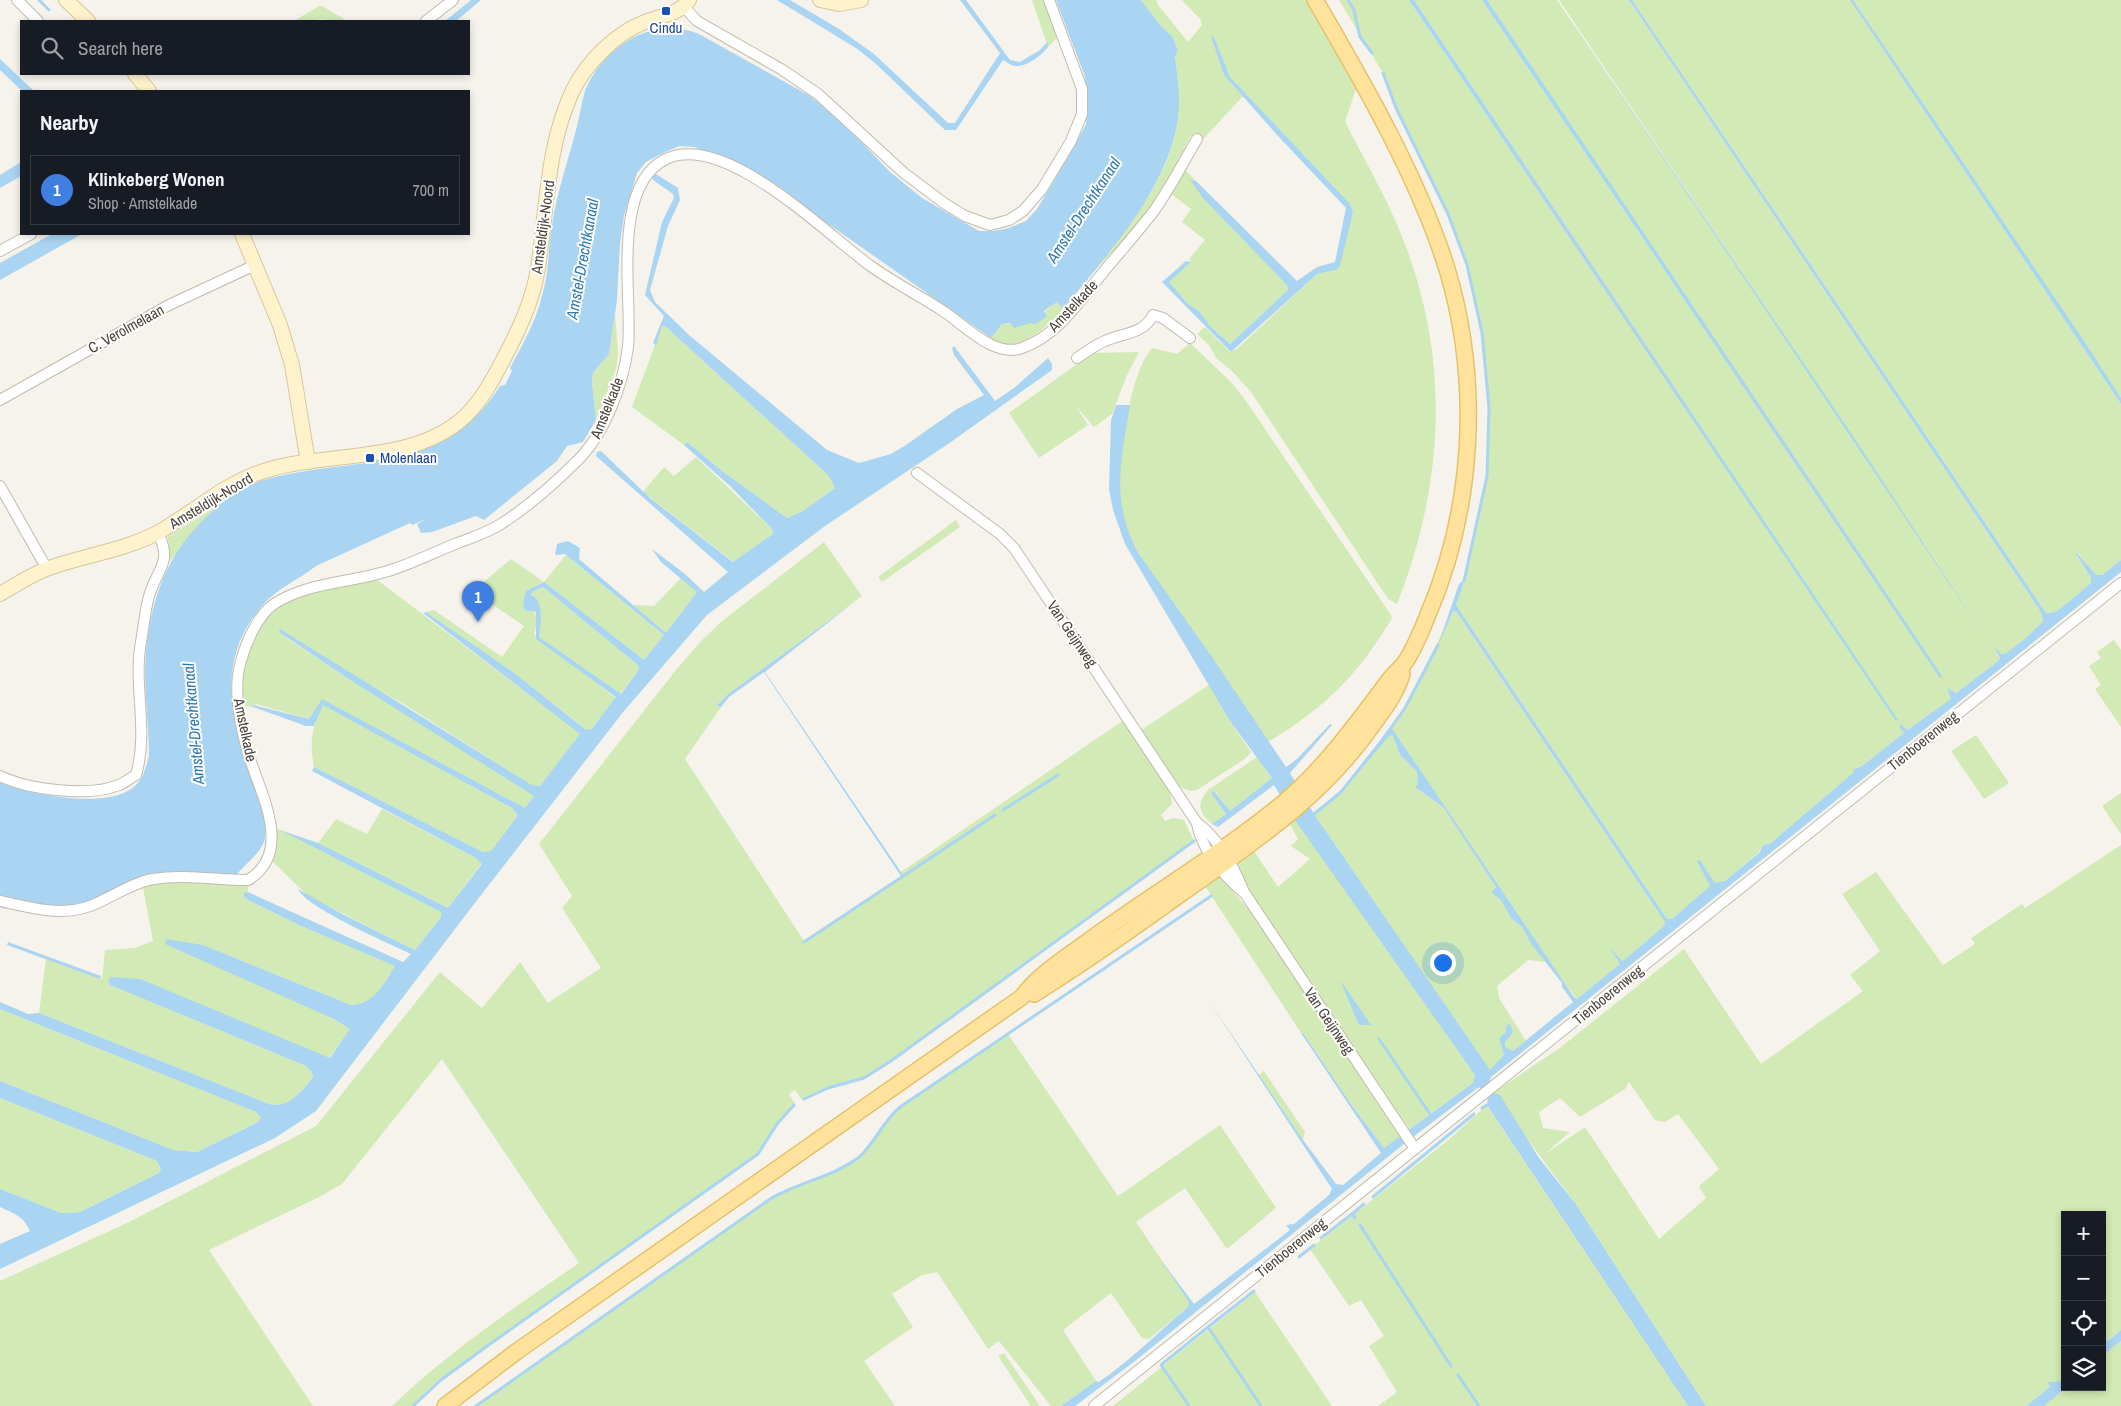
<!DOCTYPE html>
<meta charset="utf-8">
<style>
body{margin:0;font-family:"Archivo Narrow",sans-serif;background:#20242c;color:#f1f3f6}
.controls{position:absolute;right:15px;bottom:15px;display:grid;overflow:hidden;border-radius:0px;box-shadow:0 2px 8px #0003}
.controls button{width:45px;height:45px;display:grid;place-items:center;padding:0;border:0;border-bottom:1px solid #363941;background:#171b24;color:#f1f3f6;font:25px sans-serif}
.you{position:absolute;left:1442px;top:962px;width:18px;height:18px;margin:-12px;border:4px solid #fff;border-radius:50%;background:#1a73e8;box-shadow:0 0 0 8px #1a73e833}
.badge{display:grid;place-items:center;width:32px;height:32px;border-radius:50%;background:#d93025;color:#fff;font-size:16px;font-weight:700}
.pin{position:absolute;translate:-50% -41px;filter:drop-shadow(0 1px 2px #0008)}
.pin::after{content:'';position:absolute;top:26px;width:18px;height:15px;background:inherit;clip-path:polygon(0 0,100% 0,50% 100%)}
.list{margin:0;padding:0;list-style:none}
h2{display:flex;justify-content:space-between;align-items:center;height:65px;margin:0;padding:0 20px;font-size:21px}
h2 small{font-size:16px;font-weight:400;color:#9ea1a6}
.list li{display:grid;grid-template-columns:32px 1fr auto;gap:15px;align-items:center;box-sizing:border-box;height:70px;margin:0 10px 10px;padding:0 10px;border:1px solid #363941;border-radius:0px}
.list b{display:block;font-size:19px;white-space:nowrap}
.list p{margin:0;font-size:16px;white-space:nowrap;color:#9ea1a6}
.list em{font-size:16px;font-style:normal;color:#9ea1a6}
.icon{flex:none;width:28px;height:28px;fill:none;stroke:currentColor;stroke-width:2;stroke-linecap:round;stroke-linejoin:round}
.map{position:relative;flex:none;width:2121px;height:1406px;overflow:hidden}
.search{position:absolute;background:#171b24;box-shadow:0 2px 8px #0003;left:20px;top:20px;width:450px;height:55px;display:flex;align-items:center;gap:12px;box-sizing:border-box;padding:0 18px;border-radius:0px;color:#9ea1a6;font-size:19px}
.panel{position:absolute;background:#171b24;box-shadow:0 2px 8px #0003;left:20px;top:90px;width:450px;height:145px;border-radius:0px}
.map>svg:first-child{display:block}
.green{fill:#d2eab5;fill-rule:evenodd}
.water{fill:#a9d4f2;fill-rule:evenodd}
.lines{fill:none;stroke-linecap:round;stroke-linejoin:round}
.stream{stroke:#a9d4f2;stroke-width:3}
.street-casing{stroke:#c2bbae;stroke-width:12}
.secondary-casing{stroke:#d6c79b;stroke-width:16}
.primary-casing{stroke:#e6c16a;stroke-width:18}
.street{stroke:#fff;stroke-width:10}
.secondary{stroke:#fff3cd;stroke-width:14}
.primary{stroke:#ffe39c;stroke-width:15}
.transit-dot{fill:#1a4fb4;stroke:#fff;stroke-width:2}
.labels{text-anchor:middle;stroke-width:4;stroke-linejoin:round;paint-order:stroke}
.transit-label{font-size:15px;fill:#164399;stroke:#fff}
.street-label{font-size:15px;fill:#4b4439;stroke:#fff}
.water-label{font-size:16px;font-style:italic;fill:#2e7ab2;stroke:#fff}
</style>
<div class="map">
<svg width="2121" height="1406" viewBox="0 0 2121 1406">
<rect width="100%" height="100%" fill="#f6f3ec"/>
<g class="green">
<path d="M1032 0H1043L1057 38 1048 47Z"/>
<path d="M1141 0H1156L1158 5 1188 42 1202 25 1200 19 1182 0H1307L1356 89 1345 122C1363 157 1383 191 1398 227 1451 351 1446 480 1397 604L1388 599 1251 392 1231 370 1216 358 1209 345 1197 334 1205 327 1230 352 1237 349 1317 274 1336 270 1353 212 1350 204 1230 77 1214 37 1224 75 1243 96 1196 147 1191 135 1163 191 1122 242 1093 272C1130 226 1176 170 1179 109 1180 92 1177 73 1175 55L1178 50 1172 36 1162 27Z"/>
<path d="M1339 0H1409L1897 720 1414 0H1482L1678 290 1676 283 1487 0H1557L1989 640 1559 0H1629L2041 612 2043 621 2026 638 2005 654H2001L1994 646 2000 658 1997 662 1956 693 1947 689 1952 699 1910 728 1907 730 1899 725 1904 733 1862 766 1857 767 1854 772 1771 843 1762 846 1759 852 1725 881 1715 884 1700 860 1698 861 1710 886 1672 919H1667L1456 605 1465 579 1487 476 1489 408 1482 333 1467 265 1448 214 1396 108 1383 73Z"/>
<path d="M1632 0H1850L2121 404V560L2102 575 2096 576 2078 553 2076 555 2091 578V583L2056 612 2046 613Z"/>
<path d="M1853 0H2121V398Z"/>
<path d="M319 6H322L344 19 340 21 320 19 315 21H294Z"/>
<path d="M1183 168 1196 181 1191 180 1287 284 1288 290 1230 344 1211 327 1199 311 1188 304 1169 282 1190 262V258L1205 240 1182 222 1191 209 1169 192Z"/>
<path d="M1057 302 1063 309C1046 329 1027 344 1000 347L991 338 1002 324 1030 323Z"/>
<path d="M615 312 618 354 616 369 596 420 592 382 593 373 609 354Z"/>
<path d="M662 326H665L828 475 835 488 803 511 787 518 722 471 687 442 684 445 632 407Z"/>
<path d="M1190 343 1231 382 1246 401 1391 615 1392 618C1358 675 1325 708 1268 742L1139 554C1128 535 1119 510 1119 488 1118 456 1131 371 1152 348L1177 354Z"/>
<path d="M1139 352 1127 375 1112 414 1094 427 1075 405 1088 425 1039 458 1009 413 1092 353Z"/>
<path d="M696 457 772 529 773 534 734 562 643 492 664 467 674 476Z"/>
<path d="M232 496 210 513 170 561 168 537Z"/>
<path d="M956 520 960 527 882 582 878 577Z"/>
<path d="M824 542 862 596 728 694 718 704 721 707 685 759 804 941 902 877 901 872 1124 720 1170 791 1172 804 1161 815 1165 821 1173 818 1184 820 1194 841 891 1061 864 1078 828 1088 802 1100 795 1090 789 1094 795 1104 777 1124 758 1154 490 1344 441 1380 413 1406H392C449 1351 514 1308 579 1263L442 1059 342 1184 319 1197 209 1250 313 1406H0V1281L127 1223 316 1126 440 972 482 1008 520 962 548 1003 601 968 562 908 572 896 539 844 676 670 702 640 721 622Z"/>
<path d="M566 555 664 635 644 660 544 582 526 591 525 599C535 611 540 618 534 634L616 698 591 730 588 731 513 672 426 612 434 610 502 657 524 626 473 591 511 559 544 582Z"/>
<path d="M681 578 697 592 666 633 633 605 654 606Z"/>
<path d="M376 579 581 734 540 786 532 785 405 705 279 633 347 678 535 795 525 808 322 700 309 719 256 704 253 707 240 705C238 674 251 622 279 604 307 588 345 585 376 579Z"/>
<path d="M543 587 639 666 638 671 620 694 539 637 541 617 531 595 533 591Z"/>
<path d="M1453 611H1456L1665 922 1664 926 1624 960 1622 961 1609 946 1620 964 1577 999 1549 963 1391 727 1405 708Z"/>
<path d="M2114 640 2121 650V727L2095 689 2101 685 2089 666 2101 658 2097 652Z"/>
<path d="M1209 685 1230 721 1251 752 1246 758 1197 790 1191 791 1179 787 1140 731Z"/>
<path d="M323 704 512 808 517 814 516 818 491 851 483 852 314 767C309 738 312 731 323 704Z"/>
<path d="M1390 734 1393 736 1400 755 1417 772 1420 791 1443 807 1496 887V896L1501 899 1511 918 1522 927 1545 962 1528 960 1497 986 1499 998 1526 1041 1513 1051 1507 1050 1505 1047V1033L1499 1038 1504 1055 1490 1071 1314 814 1341 792 1351 778 1352 780Z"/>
<path d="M1976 735 2009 783 1984 799 1951 751Z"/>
<path d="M1257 757 1272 778 1230 811 1215 791 1211 793 1226 814 1212 824C1199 813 1196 804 1208 790Z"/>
<path d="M2121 793V834L2102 806Z"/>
<path d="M382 809 476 858 482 863 448 908 318 843 336 819 367 834Z"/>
<path d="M1294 817 1475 1075 1473 1083 1410 1129 1387 1101 1251 896 1234 862 1252 848 1278 887 1310 859 1291 846 1298 839 1288 821Z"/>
<path d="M275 827 441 912V917L415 950 308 896 271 860Z"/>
<path d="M2121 845V1330L2109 1340 2102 1342V1215H2065V1383L2063 1381 2049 1382 2050 1387 2026 1406H1706L1575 1203 1493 1093 1561 1047 1684 949 1761 1064 1863 991 1850 975 1880 951 1842 894 1876 872 1943 965 1975 944 1971 938 2022 904 2025 908ZM1629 1082 1655 1120 1665 1122 1678 1114 1719 1169 1699 1186 1706 1198 1659 1239 1585 1127 1545 1154 1570 1132 1543 1128 1539 1112 1560 1098 1580 1117 1625 1089Z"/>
<path d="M1217 873 1250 911 1401 1136 1384 1148 1353 1107 1303 1033H1301L1203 883Z"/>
<path d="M164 881 248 884V892L244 893 248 900 299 925 396 966C384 983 374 1005 351 1005L203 945 351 1029 329 1058 247 1025 108 980 110 985 306 1066 312 1072 313 1077C302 1091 290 1109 269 1104L39 1013 46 959 102 979 105 950 135 948 153 941 143 887Z"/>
<path d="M0 1009 256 1112 260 1114 261 1120 197 1152 173 1150 0 1081Z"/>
<path d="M1008 1034 1118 1196 1220 1125 1276 1208 1227 1249 1185 1188 1136 1222 1190 1302 1188 1307 1149 1339 1142 1338 1111 1293 1063 1330 1096 1381 1061 1406H1051L999 1341 988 1349 937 1272 922 1275 892 1294 913 1327 864 1361 895 1406H476L770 1199C799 1182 830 1178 858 1158 874 1145 882 1122 900 1107Z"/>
<path d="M1264 1071 1305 1132 1303 1140 1259 1075Z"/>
<path d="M0 1098 157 1161 161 1169 159 1173 80 1212 69 1213H61L0 1189Z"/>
<path d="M1487 1105 1688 1406H1378L1397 1392 1369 1346 1384 1336 1361 1300 1349 1306 1310 1249 1447 1141Z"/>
<path d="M1255 1292 1332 1406H1113Z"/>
<path d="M2121 1341V1406H2044L2067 1387H2102V1356Z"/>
<path d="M1004 1353 1040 1406H1031L998 1356Z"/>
</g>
<g class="water">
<path d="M471 0H481L456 21H445Z"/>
<path d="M777 0H790L839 29 874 54 948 123H955L1000 53 960 0H966L1010 60 1020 62 1040 50 1047 42 1048 47C1043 54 1028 66 1018 66 1012 67 1007 62 1003 60L956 130H945L875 63 856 48Z"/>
<path d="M1056 0H1141L1162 27 1172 36 1178 50 1175 56C1177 73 1180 92 1179 109 1174 183 1108 254 1063 309L1057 302 1044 311 1047 316 1036 324 1030 323 1014 328 1010 323 1002 324 991 338 767 181 741 166 694 147 679 146 663 153 646 162 637 173 624 216 620 243 617 300 609 354 593 373 592 382 596 420 583 442 567 446 557 461 484 520 476 516 432 532 421 533 417 524 426 519 412 525 410 523 316 566C298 580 277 588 261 607 213 664 233 724 254 786 260 803 269 825 264 842 260 853 245 865 237 874L136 880 79 905H35L0 896V782C29 794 112 812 137 784 144 777 146 766 149 756 149 719 142 680 147 643 152 602 164 565 191 533 207 515 225 498 246 487 268 476 295 473 319 469 393 460 456 455 500 386L505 385 512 371 510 368C522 346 536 321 542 296 549 273 548 249 552 225 557 191 569 159 577 126 581 112 582 94 589 82 610 43 656 15 699 34L810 96 844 124 890 172 922 198 979 231H994L1009 228 1026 221 1037 209 1073 149 1086 124 1088 92 1084 74Z"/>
<path d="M1409 0H1414L1898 720 1896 721Z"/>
<path d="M1482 0H1487L1942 676 1940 678Z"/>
<path d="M1557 0 1857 442 1988 641Z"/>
<path d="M1629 0H1632L2046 613 2056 612 2091 583V578L2076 554 2077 553 2096 575H2102L2121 560V572L1491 1077 1488 1085 1493 1093 1500 1095 1539 1158 1575 1203 1706 1406H1688L1487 1105 1488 1096 1479 1087 1405 1143 1135 1361 1075 1406H1061L1096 1381 1099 1382C1131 1360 1158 1332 1188 1307L1189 1302 1161 1260 1194 1304 1290 1230 1286 1225 1294 1224 1329 1195 1332 1189 1207 998 1303 1140 1336 1184 1343 1185 1381 1153 1301 1033H1303L1353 1107 1384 1148 1473 1083 1475 1075 1297 823 1274 785 1218 827 1212 824 1226 814 1211 793 1214 791 1230 811 1272 778 1230 721 1125 544 1113 510 1109 489 1111 420 1116 405H1130C1121 459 1110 503 1139 554L1212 657 1286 767 1297 759 1330 724 1332 725 1290 773 1314 814 1490 1070 1504 1055 1499 1038 1505 1033 1507 1025 1510 1024 1513 1032 1505 1042V1047L1513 1051 1573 1002 1562 987V983L1532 945 1522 927 1511 918 1501 900 1491 892 1496 887 1443 807 1415 787 1418 784 1417 772 1400 755 1393 736 1390 735 1352 780 1351 778 1391 727 1574 997 1577 999 1620 964 1609 946 1622 961 1624 960 1664 926 1665 922 1456 611H1453L1437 648 1459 584 1465 579 1456 605 1667 919H1672L1710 886 1697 861 1700 860 1715 883 1725 881 1760 852 1762 846 1771 843 1854 772V769L1862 766 1904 733 1899 726 1901 724 1907 730 1910 728 1951 699 1947 688 1956 693 1997 662 2000 658 1994 646 2001 654H2005L2026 638 2043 621 2041 612Z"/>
<path d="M1850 0H1853L2084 341 2121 398V404Z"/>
<path d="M1211 36 1214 37 1230 77 1350 204 1353 212 1340 266 1336 270 1317 274 1231 352 1162 282 1186 261 1191 262 1169 282 1188 304 1199 311 1211 327 1230 344 1288 290 1287 285 1203 198 1190 180 1196 181 1297 281 1317 267 1335 262 1346 208 1278 136 1224 75Z"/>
<path d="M0 59 34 91H22L0 70Z"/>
<path d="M21 162V176L0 188V175Z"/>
<path d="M656 174 678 188 680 200 668 226 650 290 655 302 689 335 827 450 859 463 891 454 906 445 957 409 984 395 954 355 952 348 954 346 995 401 1014 388 1048 358 1052 364V370L948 444 825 526 707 615 624 711 481 895 316 1111 275 1138 0 1269V1244L30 1231C24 1216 13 1213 0 1207V1189L61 1213H69L80 1212 159 1173 161 1169 157 1161 0 1098V1081L173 1150 197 1152 258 1122 261 1117 256 1112 0 1009V1002L28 1014 39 1013 269 1104C289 1109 302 1091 313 1077L312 1072 306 1066 110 985 108 980 111 977 140 979 330 1058 350 1029 334 1019 165 944 166 939 203 945 351 1005C373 1005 385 983 395 966L299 925 248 900 244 897V893L248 892 263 899 403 962 411 954C390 944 305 907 298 889L344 915 415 950 441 917V912L280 830 318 843 448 908 482 864 476 858 312 771 314 767 483 852 491 851 516 818 517 814 512 808 323 705 314 726H306L253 707V705L309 719 322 699 525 808 534 796 347 678 279 632 280 629 532 785 540 786 580 734 423 613 426 612 513 672 585 729 591 730 616 697 536 639V613L534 611H525L523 604 526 591 544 582 644 660 664 635 565 554 555 555 557 544 568 541 580 548 579 559 666 633 697 592 661 562 652 549 685 574 704 592 728 572 596 456 597 452 601 451 650 498 733 562 773 534 772 529 731 487 684 445 687 442 722 471 787 518 803 511 835 488 828 475 665 326H662L656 345 653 343 664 316 645 295 662 222 674 198 673 194 653 180 652 177ZM543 587 639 666 638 671 621 694 539 637C541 624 543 608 536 598L531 595 533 591Z"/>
<path d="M52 234H82L0 280V263Z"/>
<path d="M853 603 765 672 901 872 903 876H901L764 672 729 697 721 707 717 705 728 694Z"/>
<path d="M8 942 101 976 100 979 7 945Z"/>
<path d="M1340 980 1371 1025H1359Z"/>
<path d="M2121 1330V1341L2102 1356V1342L2109 1340Z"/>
<path d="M2063 1381 2065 1387H2067L2044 1406H2026L2050 1387 2048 1382Z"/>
</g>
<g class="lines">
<g class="stream">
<path d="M39 0 49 10"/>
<path d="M1348 0 1354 10 1360 37 1372 53"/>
<path d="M1383 73 1396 108 1448 214 1467 265 1482 333 1489 408 1487 476 1464 581"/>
<path d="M1003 810 1058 775"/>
<path d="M1314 814 1341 792 1380 743 1405 708 1438 645"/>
<path d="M804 942 995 815"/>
<path d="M1379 1039 1430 1114"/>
<path d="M804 1099 828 1088 864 1078 891 1061 1194 841"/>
<path d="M1482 1108 1487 1105"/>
<path d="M1373 1197 1474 1114"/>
<path d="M1355 1218 1352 1214 1364 1204"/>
<path d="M1360 1225 1451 1366"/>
<path d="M1321 1238 1352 1214"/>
<path d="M1299 1257 1314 1245"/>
<path d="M1254 1291 1208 1327 1261 1406"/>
<path d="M1458 1375 1479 1406"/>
<path d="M413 1406 441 1380 490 1344 758 1154 777 1124 794 1105"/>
<path d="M476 1406 770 1199C799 1182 830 1178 858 1158 874 1145 882 1122 900 1107L1211 896"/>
<path d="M1189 1406 1161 1365 1208 1327"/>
</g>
<defs>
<g id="street">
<path d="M17 0 38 21"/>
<path d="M684 7 697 21 781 69 818 94 904 173 944 203 965 216 990 225 1009 220 1023 211 1042 189 1071 141 1082 114V89L1049 0"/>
<path d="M426 21 453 0"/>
<path d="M0 251 31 234"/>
<path d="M1077 358C1086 352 1095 345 1105 341 1122 333 1144 334 1153 315L1163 318 1190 338"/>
<path d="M0 400 169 305 255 265"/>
<path d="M917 473 1000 534 1014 548 1197 823C1219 838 1234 868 1244 892L1415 1149"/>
<path d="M0 486 47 569"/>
<path d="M0 776C29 790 89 797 119 785 125 783 130 778 136 775 149 731 133 686 141 642 144 626 145 608 150 593 159 566 172 563 158 532"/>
<path d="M1197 823C1201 849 1223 875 1243 892"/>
<path d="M0 901C28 907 61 917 90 906 111 898 131 883 153 879 185 874 216 880 248 880 293 853 262 796 250 759 241 730 232 690 241 661 246 642 258 615 274 604 309 581 355 583 394 569 415 562 435 552 455 544 471 538 487 533 501 524 529 506 555 483 578 460 605 433 623 385 628 347 633 299 610 186 666 159 725 131 827 235 872 267 895 283 920 296 943 311 966 326 994 358 1022 348 1057 336 1079 302 1101 275 1118 254 1137 233 1154 211 1170 188 1183 163 1197 139"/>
<path d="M1094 1406 2121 583"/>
</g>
<g id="secondary">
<path d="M66 0 88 21"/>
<path d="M820 0 839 4 861 0"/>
<path d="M135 74 149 91"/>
<path d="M242 234 280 325 292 365 308 462"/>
<path d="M0 594C16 585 32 574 49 568 85 555 126 550 159 532 194 512 225 483 264 471 325 451 411 464 462 419 480 403 491 383 502 362 518 332 533 301 538 268 547 209 547 144 573 90 587 62 616 33 645 22 662 15 678 15 689 0"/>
</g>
<g id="primary">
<path d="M1034 994C1086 962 1135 927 1185 891 1255 841 1324 796 1374 723 1385 708 1397 692 1402 674"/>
<path d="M445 1406 516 1352 1022 997C1038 975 1065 958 1087 942 1151 895 1221 854 1282 804 1325 768 1356 724 1390 679 1395 673 1401 668 1406 661 1415 647 1421 632 1427 617 1474 509 1481 382 1447 269 1419 179 1363 82 1315 0"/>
</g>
</defs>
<use href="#street" class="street-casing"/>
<use href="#secondary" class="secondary-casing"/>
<use href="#primary" class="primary-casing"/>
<use href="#street" class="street"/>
<use href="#secondary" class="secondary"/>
<use href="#primary" class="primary"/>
</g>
<g class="transit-dot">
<rect x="661" y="6" width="10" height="10" rx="2.5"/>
<rect x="365" y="453" width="10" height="10" rx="2.5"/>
</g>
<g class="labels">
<g class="transit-label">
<text x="666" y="33">Cindu</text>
<text x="380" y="463" text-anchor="start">Molenlaan</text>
</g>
<g class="street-label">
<text transform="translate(543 227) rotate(-82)" y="5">Amsteldijk-Noord</text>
<text transform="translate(1073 306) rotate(-47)" y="5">Amstelkade</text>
<text transform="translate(126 329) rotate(-29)" y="5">C. Verolmelaan</text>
<text transform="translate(607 408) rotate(-68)" y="5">Amstelkade</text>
<text transform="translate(211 501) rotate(-31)" y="5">Amsteldijk-Noord</text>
<text transform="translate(1072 634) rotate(56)" y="5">Van Geijnweg</text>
<text transform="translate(245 730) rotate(78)" y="5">Amstelkade</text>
<text transform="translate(1923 741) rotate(-39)" y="5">Tienboerenweg</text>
<text transform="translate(1608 995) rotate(-39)" y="5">Tienboerenweg</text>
<text transform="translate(1329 1021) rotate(56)" y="5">Van Geijnweg</text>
<text transform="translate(1291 1248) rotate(-39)" y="5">Tienboerenweg</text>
</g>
<g class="water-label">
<text transform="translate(1083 210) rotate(-57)" y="6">Amstel-Drechtkanaal</text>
<text transform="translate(582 259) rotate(-80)" y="6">Amstel-Drechtkanaal</text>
<text transform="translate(193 724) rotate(-95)" y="6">Amstel-Drechtkanaal</text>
</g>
</g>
</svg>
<div class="controls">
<button>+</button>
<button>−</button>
<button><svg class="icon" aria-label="locate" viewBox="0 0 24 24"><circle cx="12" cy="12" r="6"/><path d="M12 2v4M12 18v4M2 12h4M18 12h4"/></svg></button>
<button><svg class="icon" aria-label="layers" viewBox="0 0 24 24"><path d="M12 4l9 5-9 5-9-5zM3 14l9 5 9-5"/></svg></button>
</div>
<div class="you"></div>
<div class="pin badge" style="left:478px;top:622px;background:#3f7fe0">1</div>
<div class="search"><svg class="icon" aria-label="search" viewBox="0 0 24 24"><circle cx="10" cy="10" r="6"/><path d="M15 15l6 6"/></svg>Search here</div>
<section class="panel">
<h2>Nearby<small></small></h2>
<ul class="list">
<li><span class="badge" style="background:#3f7fe0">1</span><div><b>Klinkeberg Wonen</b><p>Shop · Amstelkade</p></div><em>700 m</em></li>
</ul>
</section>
</div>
